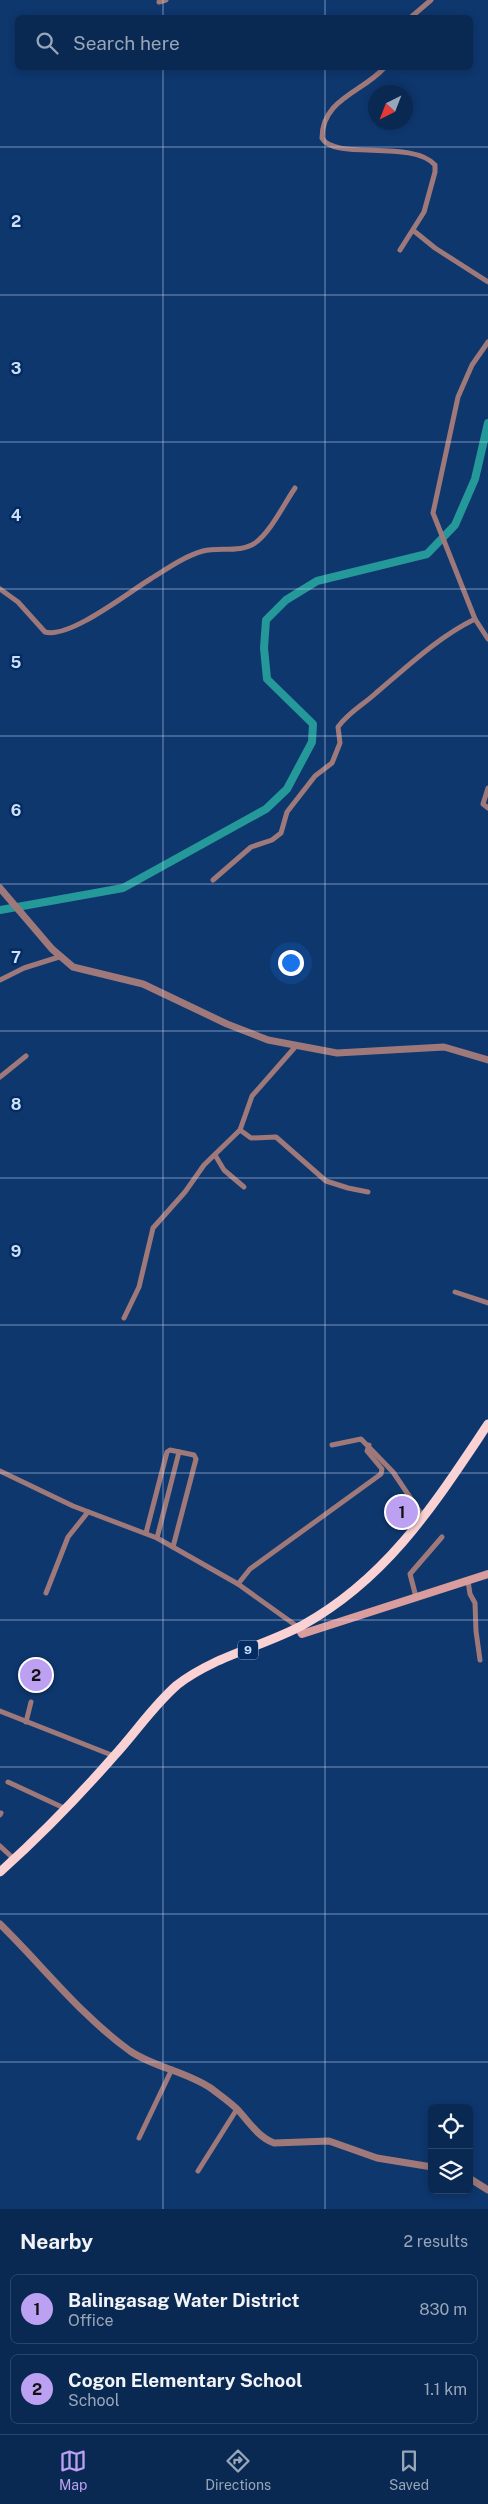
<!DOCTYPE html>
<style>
body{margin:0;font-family:"Public Sans",sans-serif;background:#133159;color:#f1f3f6}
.controls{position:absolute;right:15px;bottom:15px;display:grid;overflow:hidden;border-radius:8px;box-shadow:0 2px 8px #0003}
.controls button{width:45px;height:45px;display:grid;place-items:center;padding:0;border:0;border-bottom:1px solid #2a4569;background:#0a2952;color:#f1f3f6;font:25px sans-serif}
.compass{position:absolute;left:368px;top:85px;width:45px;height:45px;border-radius:50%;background:#0a2952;box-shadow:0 2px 8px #0003;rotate:222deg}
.you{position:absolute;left:290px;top:962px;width:18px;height:18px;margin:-12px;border:4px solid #fff;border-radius:50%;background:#1a73e8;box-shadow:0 0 0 8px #1a73e833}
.badge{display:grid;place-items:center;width:32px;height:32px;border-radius:50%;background:#bca0f2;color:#111;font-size:16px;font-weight:700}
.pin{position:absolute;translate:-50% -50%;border:2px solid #fff;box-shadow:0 1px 5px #0006}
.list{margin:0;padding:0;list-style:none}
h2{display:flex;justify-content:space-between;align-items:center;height:65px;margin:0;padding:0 20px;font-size:21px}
h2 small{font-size:16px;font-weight:400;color:#99a6b8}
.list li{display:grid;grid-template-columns:32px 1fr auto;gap:15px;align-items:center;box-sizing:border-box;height:70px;margin:0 10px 10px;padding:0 10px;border:1px solid #2a4569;border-radius:8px}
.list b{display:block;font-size:19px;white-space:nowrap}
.list p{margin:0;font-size:16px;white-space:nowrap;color:#99a6b8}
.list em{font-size:16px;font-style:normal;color:#99a6b8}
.icon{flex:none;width:28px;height:28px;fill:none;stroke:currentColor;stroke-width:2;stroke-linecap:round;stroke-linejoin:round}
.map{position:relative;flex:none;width:488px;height:2209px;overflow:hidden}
.search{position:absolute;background:#0a2952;box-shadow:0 2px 8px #0003;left:15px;right:15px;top:15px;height:55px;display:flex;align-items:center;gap:12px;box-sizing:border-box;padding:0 18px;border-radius:8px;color:#99a6b8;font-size:19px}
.sheet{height:225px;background:#0a2952}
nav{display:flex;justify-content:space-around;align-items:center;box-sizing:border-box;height:70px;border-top:1px solid #2a4569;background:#0a2952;font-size:14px;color:#99a6b8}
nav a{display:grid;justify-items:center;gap:2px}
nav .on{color:#bca0f2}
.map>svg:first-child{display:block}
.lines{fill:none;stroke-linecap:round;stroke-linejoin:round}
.river{stroke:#25989a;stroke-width:8}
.minor{stroke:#9f797a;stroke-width:5}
.tertiary{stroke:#9f797a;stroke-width:7}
.secondary{stroke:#d99d9e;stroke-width:8}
.trunk{stroke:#fbd2d3;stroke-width:9}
.grid{fill:none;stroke:#cddffa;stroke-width:1;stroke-opacity:0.55}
.labels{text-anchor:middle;stroke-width:5;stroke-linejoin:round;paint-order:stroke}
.shield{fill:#022c62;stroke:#90a9cc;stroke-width:1}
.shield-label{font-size:12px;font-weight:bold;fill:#cddffa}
.grid-label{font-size:16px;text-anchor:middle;font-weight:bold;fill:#cddffa;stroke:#022c62;stroke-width:5;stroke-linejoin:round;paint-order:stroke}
</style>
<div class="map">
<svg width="488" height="2209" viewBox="0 0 488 2209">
<rect width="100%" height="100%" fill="#0e376e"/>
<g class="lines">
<path class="river" d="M0 910 123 888 266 809 287 789 312 742 313 724 267 679 264 648 266 620 286 600 317 581 427 554 455 525 475 479 488 423"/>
<g class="minor">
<path d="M159 2 166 0"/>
<path d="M410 18 431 0"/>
<path d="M384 68C363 92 322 99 322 138 334 161 412 139 435 165V172L424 212 400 250"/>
<path d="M414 231 435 248 488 282"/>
<path d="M488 342 472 365 458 397 433 513 475 619 488 639"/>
<path d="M0 589 18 602 45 632C70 639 130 591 152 578 168 568 185 556 203 551 219 547 241 553 255 543 270 533 284 504 295 488"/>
<path d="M488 788 483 804 488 808"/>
<path d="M213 880 251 847 272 840 281 833 287 812 315 776 332 763 340 743 338 727C349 712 363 705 376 693 407 667 438 637 475 619"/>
<path d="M0 980 24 968 59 957"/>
<path d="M0 1077 26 1056"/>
<path d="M240 1130 251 1138 276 1137 326 1181 348 1188 368 1192"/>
<path d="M215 1155 224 1170 244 1187"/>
<path d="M455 1292 488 1303"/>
<path d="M124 1318 139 1287 153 1228 185 1192 204 1165 240 1130 252 1096 296 1046"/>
<path d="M332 1445 361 1439 393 1472 424 1518"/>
<path d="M0 1471 73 1506 157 1538 238 1584 298 1627"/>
<path d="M146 1533 167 1452 170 1450 194 1455 196 1459 173 1547"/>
<path d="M157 1538 179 1452"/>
<path d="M468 1581 470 1594 475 1603 476 1631 480 1660"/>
<path d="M238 1584 250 1569 381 1474 382 1469 367 1451 369 1445"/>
<path d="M46 1593 68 1537 88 1512"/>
<path d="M416 1597 410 1574 442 1537"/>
<path d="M0 1711 114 1756"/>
<path d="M26 1722 31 1702"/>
<path d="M8 1782 64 1808"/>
<path d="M0 1815 1 1813"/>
<path d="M0 1846 14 1859"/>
<path d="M139 2138 172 2069"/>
<path d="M198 2171 237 2109"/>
</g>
<g class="tertiary">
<path d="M0 888 52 949 73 967 143 984 227 1024 268 1040 337 1053 444 1047 488 1060"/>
<path d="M0 1924C43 1966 80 2015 130 2051 155 2068 186 2071 212 2089 221 2096 230 2102 238 2110 249 2122 258 2137 274 2143L329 2141 377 2158 432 2167"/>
<path d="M469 2178 488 2190"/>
</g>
<path class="secondary" d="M298 1627 302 1634 488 1574"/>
<path class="trunk" d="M0 1872C40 1836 79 1796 114 1756 136 1732 153 1706 177 1685 214 1656 262 1647 303 1625 389 1577 435 1503 488 1424"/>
</g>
<path class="grid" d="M163 0V18M325 0V18M163 68V2209M325 68V2209M0 147H488M0 295H488M0 442H488M0 589H488M0 736H488M0 884H488M0 1031H488M0 1178H488M0 1325H488M0 1473H488M0 1620H488M0 1767H488M0 1914H488M0 2062H488"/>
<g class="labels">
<rect class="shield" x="238" y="1640.5" width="20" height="19" rx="4"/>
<g class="shield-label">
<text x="248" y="1654">9</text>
</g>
</g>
<g class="grid-label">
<text x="16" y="227">2</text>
<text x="16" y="374">3</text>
<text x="16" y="521">4</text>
<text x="16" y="668">5</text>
<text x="16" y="816">6</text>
<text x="16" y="963">7</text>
<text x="16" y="1110">8</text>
<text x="16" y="1257">9</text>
</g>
</svg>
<div class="controls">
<button><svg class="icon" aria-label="locate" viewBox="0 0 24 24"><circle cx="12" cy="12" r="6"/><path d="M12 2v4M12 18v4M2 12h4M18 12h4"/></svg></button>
<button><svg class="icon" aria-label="layers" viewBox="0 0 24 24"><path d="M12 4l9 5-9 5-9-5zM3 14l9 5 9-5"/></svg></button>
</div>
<svg class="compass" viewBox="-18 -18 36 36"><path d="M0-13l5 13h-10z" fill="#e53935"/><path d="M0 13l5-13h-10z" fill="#99a6b8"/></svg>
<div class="you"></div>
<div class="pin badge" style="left:402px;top:1512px">1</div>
<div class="pin badge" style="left:36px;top:1675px">2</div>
<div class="search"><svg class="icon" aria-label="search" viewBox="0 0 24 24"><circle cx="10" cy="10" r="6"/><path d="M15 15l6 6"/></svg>Search here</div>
</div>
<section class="sheet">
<h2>Nearby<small>2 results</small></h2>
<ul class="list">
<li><span class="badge">1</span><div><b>Balingasag Water District</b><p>Office</p></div><em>830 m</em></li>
<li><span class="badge">2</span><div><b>Cogon Elementary School</b><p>School</p></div><em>1.1 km</em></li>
</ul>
</section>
<nav>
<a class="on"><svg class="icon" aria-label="map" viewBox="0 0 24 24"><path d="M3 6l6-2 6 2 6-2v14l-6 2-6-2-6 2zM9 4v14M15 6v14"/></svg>Map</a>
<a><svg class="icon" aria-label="directions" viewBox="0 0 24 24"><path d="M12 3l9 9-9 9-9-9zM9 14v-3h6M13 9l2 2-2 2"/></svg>Directions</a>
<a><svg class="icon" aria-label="saved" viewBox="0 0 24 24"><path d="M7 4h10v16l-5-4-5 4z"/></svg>Saved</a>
</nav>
